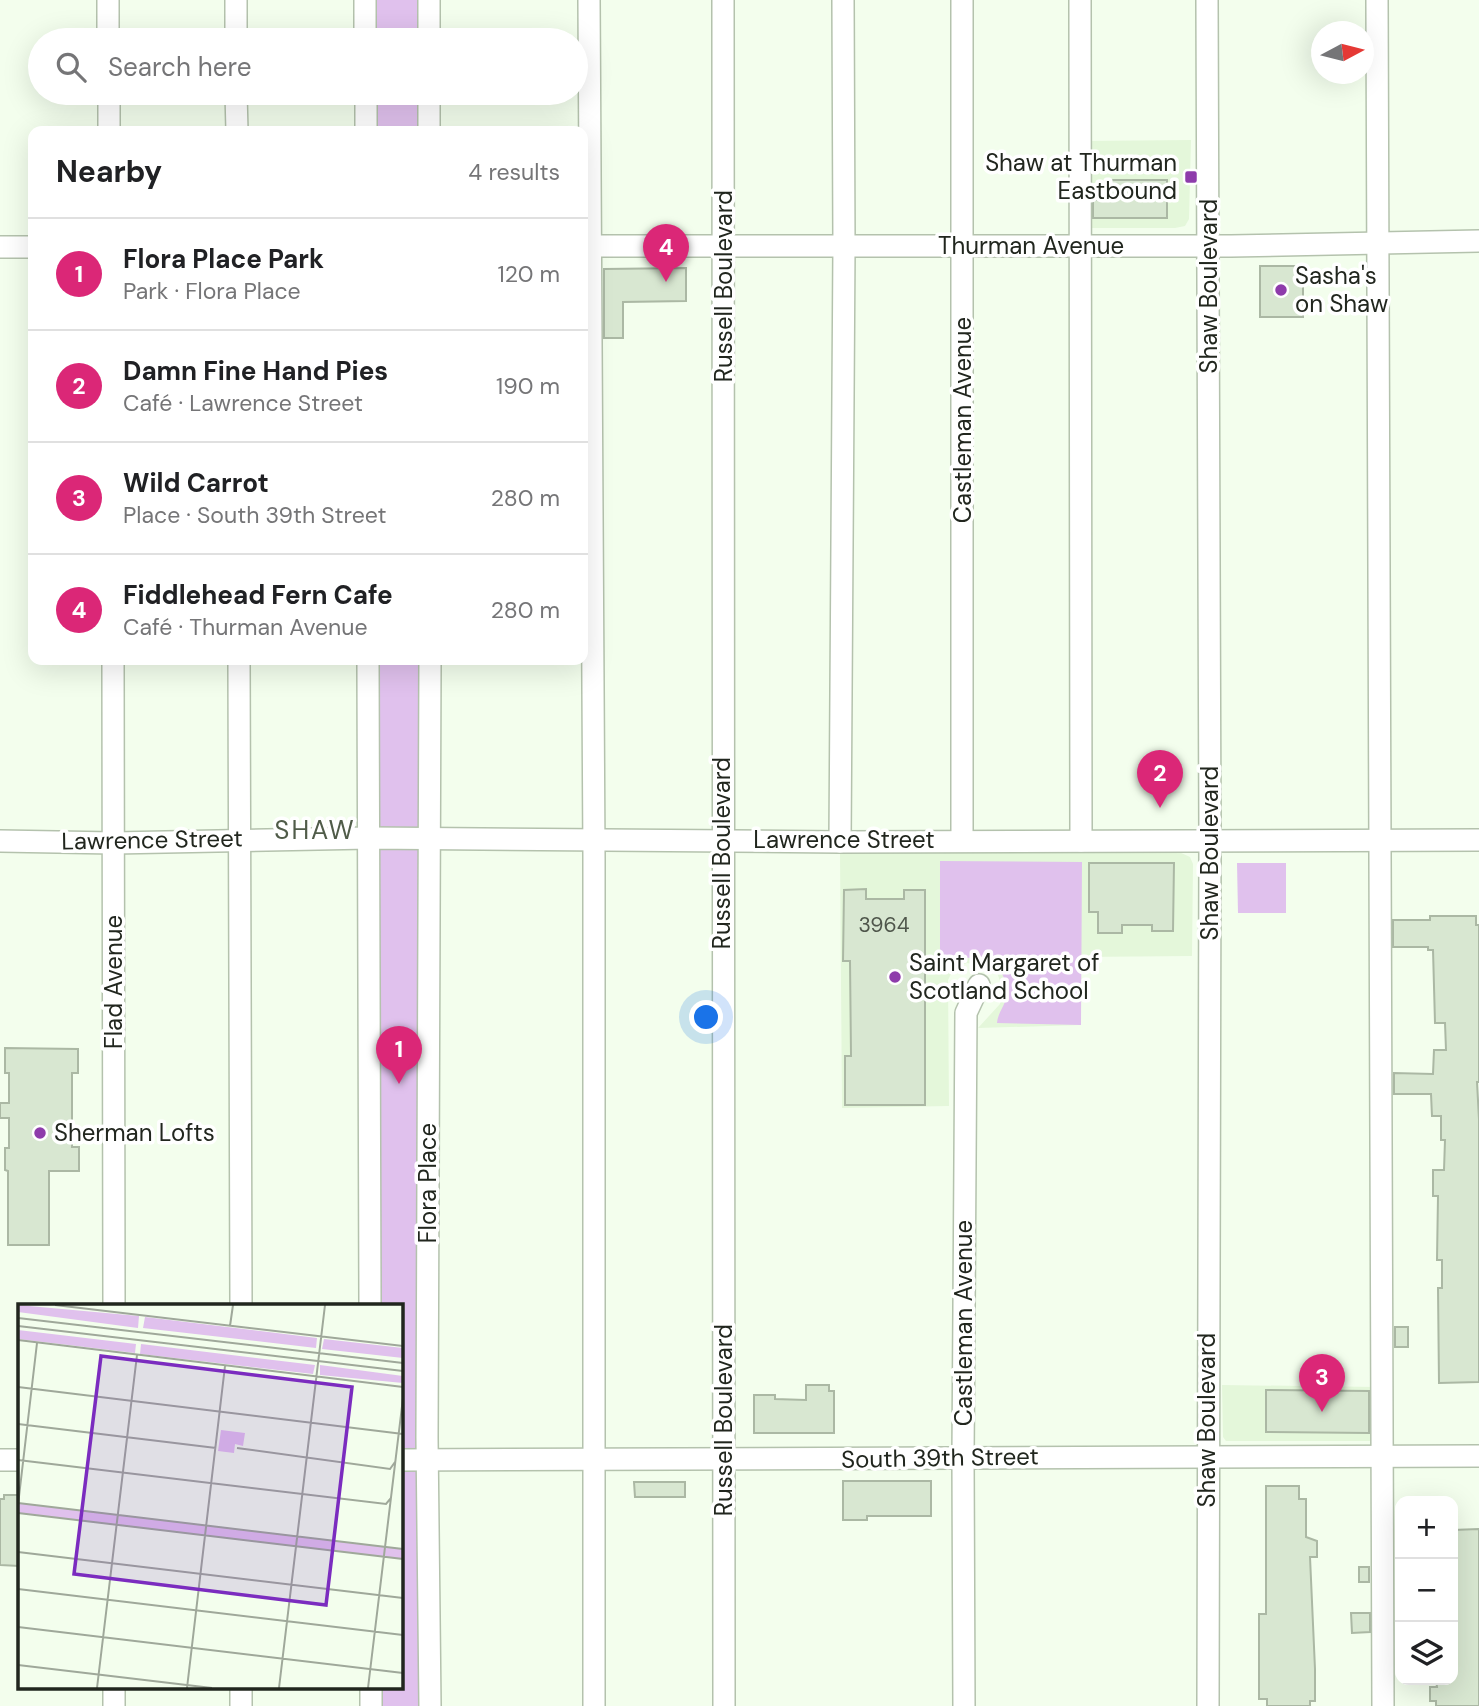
<!DOCTYPE html>
<meta charset="utf-8">
<style>
body{margin:0;font-family:"DM Sans",sans-serif;background:#f2f2f2;color:#202124}
.controls{position:absolute;right:21px;bottom:21px;display:grid;overflow:hidden;border-radius:14px;box-shadow:0 7px 28px #0002}
.controls button{width:63px;height:63px;display:grid;place-items:center;padding:0;border:0;border-bottom:2px solid #e0e0e0;background:#fff;color:#202124;font:35px sans-serif}
.compass{position:absolute;left:1311px;top:21px;width:63px;height:63px;border-radius:50%;background:#fff;box-shadow:0 7px 28px #0002;rotate:83deg}
.you{position:absolute;left:707px;top:1018px;width:24px;height:24px;margin:-18px;border:5px solid #fff;border-radius:50%;background:#1a73e8;box-shadow:0 0 0 10px #1a73e833}
.badge{display:grid;place-items:center;width:46px;height:46px;border-radius:50%;background:#db2777;color:#fff;font-size:23px;font-weight:700}
.pin{position:absolute;translate:-50% -58px;filter:drop-shadow(0 2px 4px #0008)}
.pin::after{content:'';position:absolute;top:37px;width:24px;height:21px;background:inherit;clip-path:polygon(0 0,100% 0,50% 100%)}
.list{margin:0;padding:0;list-style:none}
h2{display:flex;justify-content:space-between;align-items:center;height:91px;margin:0;padding:0 28px;font-size:30px}
h2 small{font-size:23px;font-weight:400;color:#757577}
.list li{display:grid;grid-template-columns:46px 1fr auto;gap:21px;align-items:center;box-sizing:border-box;height:112px;padding:0 28px;border-top:2px solid #e0e0e0}
.list b{display:block;font-size:26px;white-space:nowrap}
.list p{margin:0;font-size:23px;white-space:nowrap;color:#757577}
.list em{font-size:23px;font-style:normal;color:#757577}
.icon{flex:none;width:38px;height:38px;fill:none;stroke:currentColor;stroke-width:2;stroke-linecap:round;stroke-linejoin:round}
.map{position:relative;flex:none;width:1479px;height:1706px;overflow:hidden}
.search{position:absolute;background:#fff;box-shadow:0 7px 28px #0002;left:28px;top:28px;width:560px;height:77px;display:flex;align-items:center;gap:18px;box-sizing:border-box;padding:0 24px;border-radius:38px;color:#757577;font-size:26px}
.panel{position:absolute;background:#fff;box-shadow:0 7px 28px #0002;left:28px;top:126px;width:560px;height:539px;border-radius:14px}
.map>svg:first-child{display:block}
.built{fill:#e4f7da}
.green{fill:#e0c1ed}
.building{fill:#d8e7d1;stroke:#abb8a4;stroke-width:2}
.lines{fill:none;stroke-linecap:round;stroke-linejoin:round}
.minor-casing{stroke:#b4c2ad;stroke-width:24}
.minor{stroke:#fff;stroke-width:21}
.poi-dot{fill:#8e3cab;stroke:#fff;stroke-width:2.5}
.labels{text-anchor:middle;stroke-width:7;stroke-linejoin:round;paint-order:stroke}
.number-label{font-size:21px;fill:#4f564b}
.poi-label{font-size:24px;fill:#21261e;stroke:#fff;text-anchor:start}
.street-label{font-size:24px;fill:#21261e;stroke:#fff}
.neighbourhood-label{font-size:26px;letter-spacing:2px;fill:#505c49;stroke:#fff}
.inset-road{fill:none;stroke:#9fa89a;stroke-width:2}
.view{fill:#7b2cbf;fill-opacity:0.15;stroke:#7b2cbf;stroke-width:3.5}
.inset-edge{fill:none;stroke:#21261e;stroke-width:3.5}
</style>
<div class="map">
<svg width="1479" height="1706" viewBox="0 0 1479 1706">
<rect width="100%" height="100%" fill="#f3feed"/>
<g class="built">
<path d="M1191 140 1189 219 1185 226 1175 228H1084V141Z"/>
<path d="M1179 852 1190 857 1193 864 1192 956 1080 957 1081 1025 978 1028 1000 1004 1001 983 997 973 989 967 967 963 959 966 952 972 948 980 949 1106 842 1108 840 853Z"/>
<path d="M1222 1385 1377 1387V1441H1226L1223 1437Z"/>
</g>
<g class="green">
<rect x="365" y="0" width="64" height="40"/>
<rect x="366" y="93" width="63" height="38"/>
<path d="M368 660H430V1706H371V1687H401V1305H370Z"/>
<path d="M940 861 1082 862 1081 1025 997 1023C998 1011 1007 1004 1007 992 1007 970 988 954 966 958 956 960 951 965 940 965Z"/>
<path d="M1237 863H1286V913H1238Z"/>
</g>
<g class="building">
<path d="M1109 180H1167V218H1093V200L1109 199Z"/>
<rect x="1260" y="266" width="43" height="51"/>
<path d="M686 268V301L623 302V338H604V269Z"/>
<path d="M1089 863H1174L1173 931H1152V925H1122V933H1098V912H1089Z"/>
<path d="M866 889V899H904V890H925V1105H845V1056H851L850 961H843L844 890Z"/>
<path d="M1430 916H1476V925H1479V1082H1477L1479 1119V1382L1439 1383 1438 1288H1442V1260H1437L1438 1196H1433V1170H1444L1445 1140H1441V1116H1432L1431 1094H1394V1073L1433 1074 1434 1050H1446L1445 1023H1435L1433 950H1428V947H1393V920H1430Z"/>
<path d="M5 1048 78 1049V1073H72V1147H79V1171H49V1245H8V1171L5 1170V1148H9V1118H0V1103H9V1073H5Z"/>
<rect x="1395" y="1327" width="13" height="20"/>
<path d="M806 1385H829V1391H834V1433H754V1395H775V1399L806 1400Z"/>
<path d="M1266 1390 1369 1391V1433L1266 1432Z"/>
<path d="M843 1481H931V1516H867V1520H843Z"/>
<path d="M634 1482H685V1497H635Z"/>
<path d="M1266 1486H1299V1499H1306V1537L1317 1541V1557H1310L1315 1669V1701H1310V1706H1267V1699H1259V1614H1266Z"/>
<path d="M4 1495H19V1566L0 1565V1499H4Z"/>
<path d="M1479 1529V1706H1436V1701H1430V1687H1437L1436 1680H1453V1530Z"/>
<rect x="1359" y="1567" width="10" height="15"/>
<path d="M1351 1613H1370V1632L1352 1633Z"/>
</g>
<g class="lines">
<defs>
<g id="minor">
<path d="M108 0V40"/>
<path d="M236 0V40"/>
<path d="M365 0V40"/>
<path d="M589 0 594 858V1706"/>
<path d="M723 0 724 1706"/>
<path d="M962 0V841"/>
<path d="M1080 0 1081 841"/>
<path d="M1207 0 1210 840 1208 1706"/>
<path d="M1377 0 1383 1706"/>
<path d="M429 40V0"/>
<path d="M109 93V131"/>
<path d="M236 93 237 131"/>
<path d="M366 93V131"/>
<path d="M429 131V93"/>
<path d="M583 246H1231L1479 241"/>
<path d="M0 247H33"/>
<path d="M113 660 114 1305"/>
<path d="M239 660 241 1305"/>
<path d="M368 660 370 1305"/>
<path d="M430 660 427 1438 430 1706"/>
<path d="M0 841 114 843 369 838 840 842 1479 840"/>
<path d="M840 842 844 246 843 0"/>
<path d="M0 1460H19"/>
<path d="M401 1460 1479 1456"/>
<path d="M371 1687V1706"/>
<path d="M114 1706V1687"/>
<path d="M241 1706V1687"/>
<path d="M964 1706 963 1457 966 1013 979 985"/>
</g>
</defs>
<use href="#minor" class="minor-casing"/>
<use href="#minor" class="minor"/>
</g>
<g class="poi-dot">
<rect x="1184" y="170" width="14" height="14" rx="3.5"/>
<circle cx="1281" cy="290" r="7"/>
<circle cx="895" cy="977" r="7"/>
<circle cx="40" cy="1133" r="7"/>
</g>
<g class="labels">
<g class="number-label">
<text x="884" y="932">3964</text>
</g>
<g class="poi-label">
<text x="1177" y="171" text-anchor="end">Shaw at Thurman<tspan x="1177" dy="28">Eastbound</tspan></text>
<text x="1295" y="284">Sasha's<tspan x="1295" dy="28">on Shaw</tspan></text>
<text x="909" y="971">Saint Margaret of<tspan x="909" dy="28">Scotland School</tspan></text>
<text x="54" y="1141">Sherman Lofts</text>
</g>
<g class="street-label">
<text x="1031" y="254">Thurman Avenue</text>
<text transform="translate(724 286) rotate(-90)" y="8">Russell Boulevard</text>
<text transform="translate(1209 286) rotate(-90)" y="8">Shaw Boulevard</text>
<text transform="translate(963 420) rotate(-90)" y="8">Castleman Avenue</text>
<text transform="translate(152 840) rotate(-1)" y="8">Lawrence Street</text>
<text x="844" y="848">Lawrence Street</text>
<text transform="translate(722 853) rotate(-90)" y="8">Russell Boulevard</text>
<text transform="translate(1210 853) rotate(-90)" y="8">Shaw Boulevard</text>
<text transform="translate(114 982) rotate(-90)" y="8">Flad Avenue</text>
<text transform="translate(428 1183) rotate(-90)" y="8">Flora Place</text>
<text transform="translate(964 1323) rotate(-90)" y="8">Castleman Avenue</text>
<text transform="translate(724 1420) rotate(-90)" y="8">Russell Boulevard</text>
<text transform="translate(1207 1420) rotate(-90)" y="8">Shaw Boulevard</text>
<text transform="translate(940 1458) rotate(-1)" y="8">South 39th Street</text>
</g>
<g class="neighbourhood-label">
<text x="315" y="839">SHAW</text>
</g>
</g>
<g transform="translate(18 1304)">
<rect width="385" height="385" fill="#f3feed"/>
<path d="M0 1 121 12 120 24 0 8ZM127 13 299 34 298 44 125 24ZM0 26 118 40 117 49 0 35ZM306 35 385 44V54L304 45ZM123 40 297 61 295 70 122 50ZM302 61 385 72V79L302 71ZM203 126 227 129 225 142 217 140 216 149 200 147ZM0 199 385 245V255L0 209Z" fill="#e0c1ed"/>
<path class="inset-road" d="M37 1 385 42M0 14 385 59M0 22 385 67M212 22 215 1M0 36 385 83M0 83 385 130M0 120 198 144M219 144 372 165 377 158M0 156 368 200 373 194M0 199 385 245M0 201 19 39M0 209 385 255M0 248 385 294M0 285 385 331M0 323 385 369M0 361 194 384M79 384 119 51M169 384 207 62M261 384 307 1M350 384 385 94"/>
<path class="view" d="M83 52 334 83 308 301 56 270Z"/>
<rect width="385" height="385" class="inset-edge"/>
</g>
</svg>
<div class="controls">
<button>+</button>
<button>−</button>
<button><svg class="icon" aria-label="layers" viewBox="0 0 24 24"><path d="M12 4l9 5-9 5-9-5zM3 14l9 5 9-5"/></svg></button>
</div>
<svg class="compass" viewBox="-18 -18 36 36"><path d="M0-13l5 13h-10z" fill="#e53935"/><path d="M0 13l5-13h-10z" fill="#757577"/></svg>
<div class="you"></div>
<div class="pin badge" style="left:399px;top:1084px">1</div>
<div class="pin badge" style="left:1160px;top:808px">2</div>
<div class="pin badge" style="left:1322px;top:1412px">3</div>
<div class="pin badge" style="left:666px;top:282px">4</div>
<div class="search"><svg class="icon" aria-label="search" viewBox="0 0 24 24"><circle cx="10" cy="10" r="6"/><path d="M15 15l6 6"/></svg>Search here</div>
<section class="panel">
<h2>Nearby<small>4 results</small></h2>
<ul class="list">
<li><span class="badge">1</span><div><b>Flora Place Park</b><p>Park · Flora Place</p></div><em>120 m</em></li>
<li><span class="badge">2</span><div><b>Damn Fine Hand Pies</b><p>Café · Lawrence Street</p></div><em>190 m</em></li>
<li><span class="badge">3</span><div><b>Wild Carrot</b><p>Place · South 39th Street</p></div><em>280 m</em></li>
<li><span class="badge">4</span><div><b>Fiddlehead Fern Cafe</b><p>Café · Thurman Avenue</p></div><em>280 m</em></li>
</ul>
</section>
</div>
